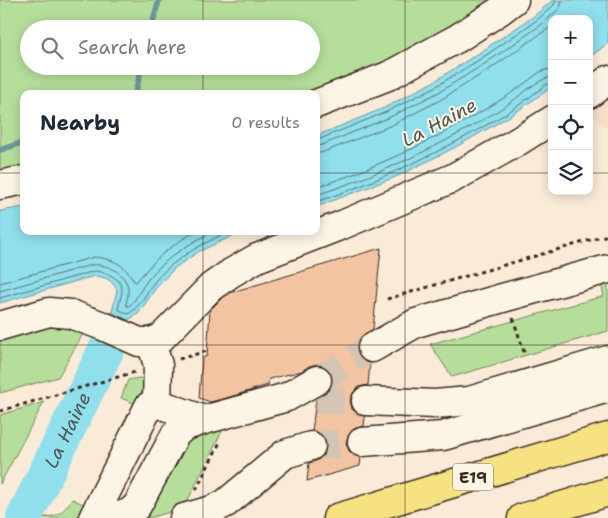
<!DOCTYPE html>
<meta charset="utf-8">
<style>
body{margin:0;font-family:"Shantell Sans",sans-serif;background:#f6f6f7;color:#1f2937}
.controls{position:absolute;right:15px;top:15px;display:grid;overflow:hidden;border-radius:10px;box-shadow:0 2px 12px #0003}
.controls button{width:45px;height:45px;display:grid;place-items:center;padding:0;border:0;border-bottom:1px solid #e0e1e3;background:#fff;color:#1f2937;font:25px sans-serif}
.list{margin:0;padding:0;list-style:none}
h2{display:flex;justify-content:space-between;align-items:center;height:65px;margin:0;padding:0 20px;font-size:21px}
h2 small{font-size:16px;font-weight:400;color:#747a83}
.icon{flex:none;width:28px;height:28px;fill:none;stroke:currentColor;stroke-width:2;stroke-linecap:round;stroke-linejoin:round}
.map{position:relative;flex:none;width:608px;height:518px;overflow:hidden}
.search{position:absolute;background:#fff;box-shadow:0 2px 12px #0003;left:20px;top:20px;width:300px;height:55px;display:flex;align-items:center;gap:12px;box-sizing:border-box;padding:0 18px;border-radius:28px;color:#747a83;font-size:19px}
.panel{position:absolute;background:#fff;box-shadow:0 2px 12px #0003;left:20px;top:90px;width:300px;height:145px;border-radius:10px}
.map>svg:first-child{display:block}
.built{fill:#f8dfc8}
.green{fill:#b6de9b;stroke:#78845c;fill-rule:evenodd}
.water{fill:#8fdfec;stroke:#6d979a}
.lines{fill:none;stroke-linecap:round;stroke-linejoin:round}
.shore{stroke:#5d7270;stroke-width:1}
.stream{stroke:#6d979a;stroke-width:6}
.river{stroke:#8fdfec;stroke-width:36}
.building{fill:#f2c4a2;stroke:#3b2a1e}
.minor-tunnel{stroke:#d4c4b3;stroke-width:28;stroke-dasharray:28 14;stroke-linecap:butt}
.minor-casing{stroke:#3b2a1e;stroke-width:31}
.highway-casing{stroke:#3b2a1e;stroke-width:31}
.path{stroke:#3b2a1e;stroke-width:3;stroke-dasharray:4 4;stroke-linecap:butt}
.minor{stroke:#fcf5e5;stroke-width:28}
.highway{stroke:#f7e281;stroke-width:28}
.grid{fill:none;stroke:#3b2a1e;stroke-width:1;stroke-opacity:0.55}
.labels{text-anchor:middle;stroke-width:4;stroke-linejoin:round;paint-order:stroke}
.shield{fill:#fcf5e5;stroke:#75675a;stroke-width:1}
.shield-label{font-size:16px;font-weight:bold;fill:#3b2a1e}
.water-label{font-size:19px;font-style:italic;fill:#505752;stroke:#fcf5e5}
</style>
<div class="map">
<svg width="608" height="518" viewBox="0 0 608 518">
<rect width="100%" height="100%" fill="#faebd8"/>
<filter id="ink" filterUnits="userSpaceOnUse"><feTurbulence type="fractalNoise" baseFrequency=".02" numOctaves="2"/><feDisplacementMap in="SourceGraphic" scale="10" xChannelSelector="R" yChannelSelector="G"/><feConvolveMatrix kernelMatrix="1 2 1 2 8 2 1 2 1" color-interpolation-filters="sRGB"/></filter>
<g filter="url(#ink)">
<path class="built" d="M608 98V130L590 114Z"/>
<g class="green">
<path d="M0 0H505L439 42 316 94H24V172L0 177ZM29 29H311V66H29Z"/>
<path d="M600 280 608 281V331L452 377 430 344 604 296Z"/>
<path d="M68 321 83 334 58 377 0 393V333Z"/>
<path d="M139 378 149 380 138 405 121 398 128 380Z"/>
<path d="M44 402 0 484V415Z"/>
<path d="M225 425 184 508 149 518H135L185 445 195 436Z"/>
<path d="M72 499 88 506 81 517 78 518H39C58 516 61 515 72 499Z"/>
</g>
<g class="water">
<path d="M553 0H608V43L589 58V19H552V87L510 116 454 148 398 176 316 207V136L384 108 433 82 479 53 534 16Z"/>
<path d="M24 207V231H243L198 252 176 267 158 285 138 314 128 320 112 312 117 290C111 279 106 277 94 276L0 303V211Z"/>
</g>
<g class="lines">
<g class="shore">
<path d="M316 140 320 139 386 112 435 87 482 58 537 20 554 5 556 0"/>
<path d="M316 146 322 145 388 118 439 92 486 63 541 25 559 9 561 5 562 0"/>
<path d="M316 154 324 152 392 125 442 99 490 69 552 26"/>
<path d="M316 187C380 167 442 136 499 101 513 93 526 82 540 72L545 70 552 69"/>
<path d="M316 195C382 174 445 144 504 107 516 100 539 77 552 77"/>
<path d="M316 202C383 180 447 149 507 113 521 104 534 94 547 84L552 83"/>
<path d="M0 283 94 257C114 259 124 264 134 281L136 282C139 279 141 276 144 273 158 256 177 241 197 231"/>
<path d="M0 291 91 265C106 263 125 272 128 288 129 293 127 299 126 304L127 306H129C138 298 142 286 150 277 168 256 190 243 214 231"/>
<path d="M0 298 95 271C106 272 123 278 122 292 121 298 119 303 118 309L128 314C141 307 146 292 155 281 176 257 201 245 229 231"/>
</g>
<g class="stream">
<path d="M151 29 159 0"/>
<path d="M135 94 142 66"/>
<path d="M0 150 24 142"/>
</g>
<path class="river" id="s1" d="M24 518 109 344"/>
</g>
<path class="building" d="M381 248 373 329 364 334 359 340 356 347 359 356 364 361 370 363 368 385 358 387 353 393 350 400 352 409 358 414 365 417 364 426 353 429 348 436 346 443 349 451 355 456 361 457 360 466 307 481 309 463 316 461 322 457 326 449V442L322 435 315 431H312L316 399 325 394 331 387 333 380 330 372 324 366 317 364 309 366 302 371 269 379 268 385 230 397 210 402 199 398 202 358 207 356 210 310 221 299 232 292Z"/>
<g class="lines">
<g class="minor-tunnel">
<path d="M317 380 372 348"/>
<path d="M316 399 366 401"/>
<path d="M311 446 362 442"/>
</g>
<defs>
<g id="minor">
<path d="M589 94 608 80"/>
<path d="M316 104 388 76 458 38 501 10 514 0"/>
<path d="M0 185 24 180"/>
<path d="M0 326 49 312 70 314 103 326 139 342H151L161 338 211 287 231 273 257 258 342 225 453 178 517 142 552 120"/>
<path d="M151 342 158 365 157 403"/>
<path d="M372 348 416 323 506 297 608 269"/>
<path d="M366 401 435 404 469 401 608 360"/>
<path d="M362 442 443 436 608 388"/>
<path d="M93 518 149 406 157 403 204 420"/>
<path d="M112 518 129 513 137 506 175 435 183 427 204 420 287 397 317 380"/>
<path d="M184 518 212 510 226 503 285 454 311 446"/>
</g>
<g id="highway">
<path d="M337 518 608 437"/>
<path d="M522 518 608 492"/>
</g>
</defs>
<use href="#minor" class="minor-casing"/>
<use href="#highway" class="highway-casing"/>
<g class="path">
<path d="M387 299 608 235"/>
<path d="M513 318 525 355"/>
<path d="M179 359 207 351"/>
<path d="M0 411 135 372"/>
<path d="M196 490 221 440"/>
</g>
<use href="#minor" class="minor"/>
<use href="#highway" class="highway"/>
</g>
</g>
<path class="grid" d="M203 0V29M405 0V518M203 66V94M0 173H24M316 173H552M589 173H608M203 231V518M0 345H608"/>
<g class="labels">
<rect class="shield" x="453" y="463.5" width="40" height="27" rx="4"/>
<g class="shield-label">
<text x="473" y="483">E19</text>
</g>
<g class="water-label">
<text transform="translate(439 122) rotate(-28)" y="7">La Haine</text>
<text dy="7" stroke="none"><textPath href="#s1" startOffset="98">La Haine</textPath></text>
</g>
</g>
</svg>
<div class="controls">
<button>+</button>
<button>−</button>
<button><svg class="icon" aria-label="locate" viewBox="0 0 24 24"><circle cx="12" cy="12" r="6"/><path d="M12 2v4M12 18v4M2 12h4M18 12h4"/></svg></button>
<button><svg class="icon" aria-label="layers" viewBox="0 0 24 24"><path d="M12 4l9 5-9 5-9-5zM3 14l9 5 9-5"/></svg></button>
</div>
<div class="search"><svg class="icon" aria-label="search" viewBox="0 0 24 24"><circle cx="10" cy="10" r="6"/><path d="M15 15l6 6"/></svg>Search here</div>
<section class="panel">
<h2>Nearby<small>0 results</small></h2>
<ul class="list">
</ul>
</section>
</div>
